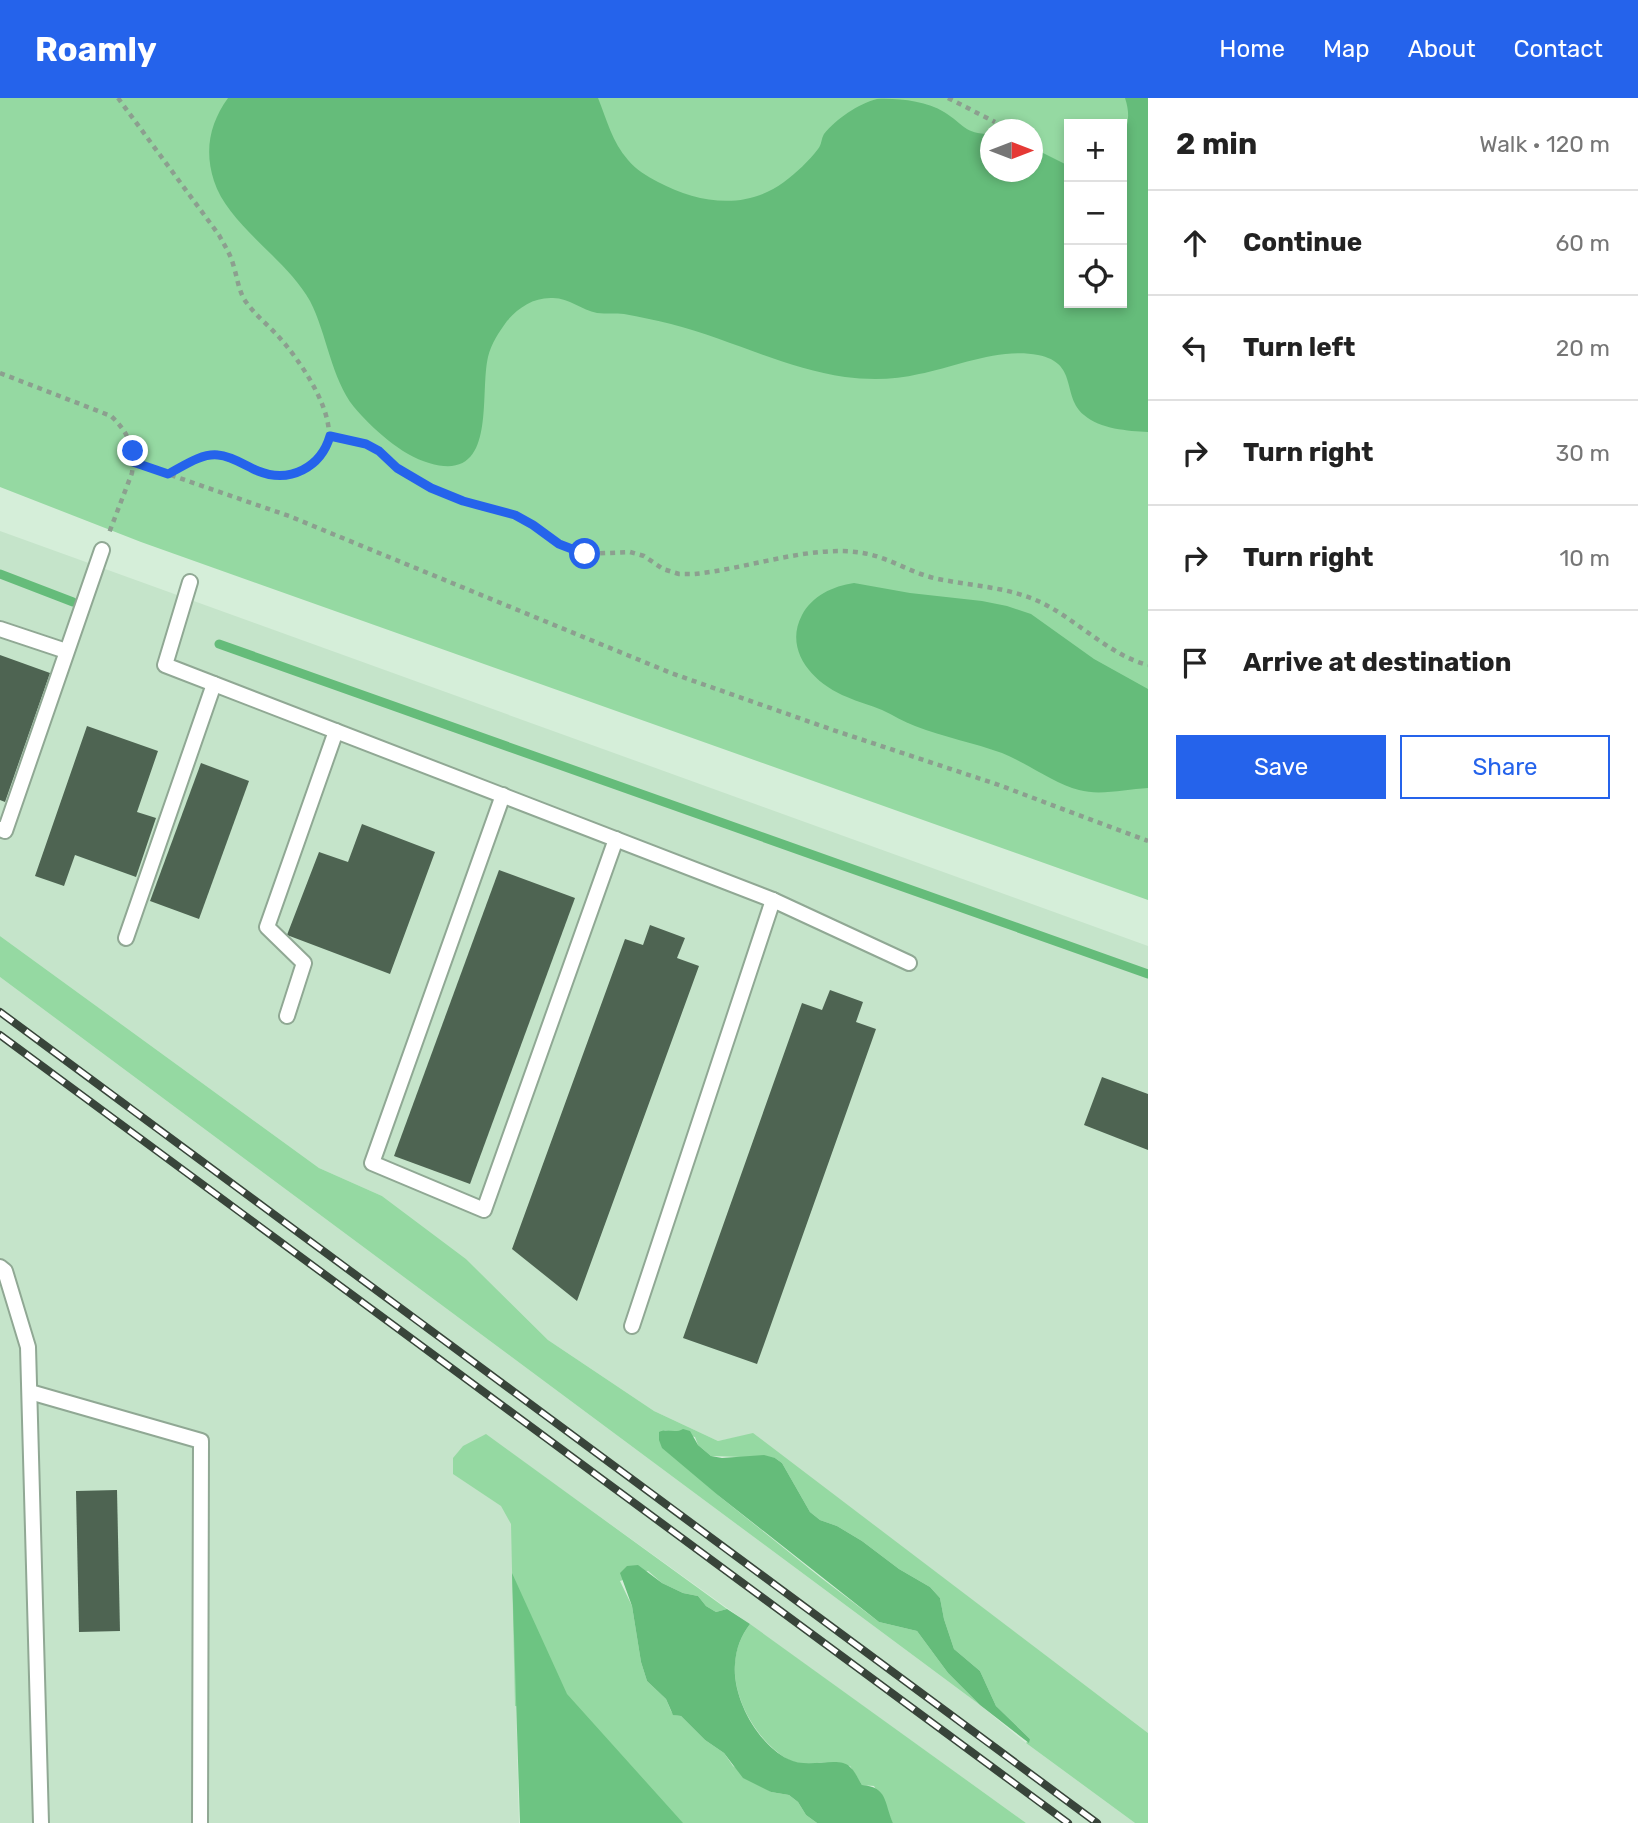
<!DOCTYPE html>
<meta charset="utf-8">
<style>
body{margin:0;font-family:Rubik,sans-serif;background:#f6f6f6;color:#222}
.controls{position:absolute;right:21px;top:21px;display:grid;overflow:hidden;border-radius:0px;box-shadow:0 4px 10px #0003}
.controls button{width:63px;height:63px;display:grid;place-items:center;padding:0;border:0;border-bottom:2px solid #e0e0e0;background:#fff;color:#222;font:35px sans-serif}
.compass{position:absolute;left:980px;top:21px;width:63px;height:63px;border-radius:50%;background:#fff;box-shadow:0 4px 10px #0003;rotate:90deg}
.stop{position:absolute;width:21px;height:21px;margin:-16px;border:5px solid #2563eb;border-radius:50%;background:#fff}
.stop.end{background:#2563eb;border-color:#fff;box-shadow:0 2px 7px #0008}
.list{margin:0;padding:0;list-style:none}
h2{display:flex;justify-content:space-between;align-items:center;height:91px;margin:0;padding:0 28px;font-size:30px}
h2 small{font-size:23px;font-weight:400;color:#767676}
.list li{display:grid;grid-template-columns:46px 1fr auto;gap:21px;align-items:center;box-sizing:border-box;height:105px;padding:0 28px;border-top:2px solid #e0e0e0}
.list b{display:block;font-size:26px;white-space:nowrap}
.list em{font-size:23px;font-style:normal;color:#767676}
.actions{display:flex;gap:14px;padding:21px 28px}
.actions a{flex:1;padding:16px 0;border:2px solid #2563eb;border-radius:0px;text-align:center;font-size:24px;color:#2563eb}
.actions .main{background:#2563eb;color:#fff}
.icon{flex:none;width:38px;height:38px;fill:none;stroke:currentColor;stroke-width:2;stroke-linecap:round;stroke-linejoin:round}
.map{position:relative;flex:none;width:1148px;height:1725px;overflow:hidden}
header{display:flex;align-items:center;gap:42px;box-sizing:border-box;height:98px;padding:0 35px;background:#2563eb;color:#fff}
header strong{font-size:33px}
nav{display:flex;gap:38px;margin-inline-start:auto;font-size:24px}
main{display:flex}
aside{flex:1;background:#fff}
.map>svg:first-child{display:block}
.built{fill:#c5e4ca}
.green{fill:#95d9a2;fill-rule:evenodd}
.forest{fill:#6dc482}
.water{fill:#65bc7a}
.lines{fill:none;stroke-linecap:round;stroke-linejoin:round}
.stream{stroke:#65bc7a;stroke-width:9}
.building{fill:#4e6452}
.lane-casing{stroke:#90a894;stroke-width:18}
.path{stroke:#8c9f8f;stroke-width:4.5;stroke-dasharray:5 5;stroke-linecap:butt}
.lane{stroke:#fff;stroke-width:14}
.rail-casing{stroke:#38443a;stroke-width:8}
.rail{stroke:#fff;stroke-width:5;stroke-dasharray:16;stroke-linecap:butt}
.route{stroke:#2563eb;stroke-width:9}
</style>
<header>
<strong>Roamly</strong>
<nav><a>Home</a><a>Map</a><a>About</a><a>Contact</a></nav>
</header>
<main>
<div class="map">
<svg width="1148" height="1725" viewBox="0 0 1148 1725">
<rect width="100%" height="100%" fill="#d5eed9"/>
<g class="built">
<path d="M0 433 1148 848V1635L753 1336 718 1343 654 1313 548 1242 466 1161 382 1098 319 1070 0 838Z"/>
<path d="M0 879 980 1607 1026 1645 1135 1725H1026L510 1354 519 1725H0Z"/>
</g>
<g class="green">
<path d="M0 0H1148V802L141 444 0 389ZM1069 26H1122V205H1069ZM990 32H1032V74H990Z"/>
<path d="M0 838 319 1070 382 1098 466 1161 548 1242 654 1313 718 1343 753 1335 1148 1635V1725H1135L1026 1645 1030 1641 996 1608 980 1573 954 1551 944 1521 940 1500 930 1489 899 1471 862 1443 837 1428 820 1422 810 1414 782 1365 775 1360 711 1358 698 1347 695 1339 664 1332 719 1398 820 1479 879 1524 917 1533 948 1575 980 1607 0 879Z"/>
<path d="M486 1336 727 1511 716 1514 706 1508 698 1498 683 1495 662 1485 648 1473 620 1483 632 1508 641 1564 647 1583 666 1601 671 1613 674 1617 681 1618 705 1642 724 1655 733 1668 771 1694 789 1697 798 1704 806 1717 817 1725H565L537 1610 515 1608 511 1426 501 1408 453 1376V1360L463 1348Z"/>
<path d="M750 1526 1026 1725H893L874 1688 862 1687 850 1668C843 1667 835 1665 828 1665 814 1664 801 1669 787 1661 757 1643 732 1600 735 1565 736 1550 741 1538 750 1526Z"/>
</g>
<path class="forest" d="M512 1475 567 1596 683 1725H520Z"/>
<g class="water">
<path d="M228 0H598C607 22 612 44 628 62 636 72 647 78 658 84 698 105 745 113 784 84 796 75 809 63 818 51 822 46 821 41 824 36 836 21 858 6 877 1 898 0 926 3 944 14 964 26 964 36 990 36V74H1032L1033 50 1069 68V205H1122V41C1129 26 1130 15 1125 0H1148V334C1128 333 1100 331 1084 317 1061 298 1079 265 1038 257 1000 249 955 269 919 276 896 282 868 282 845 279 784 270 730 241 671 226 656 222 640 219 624 216 616 215 606 216 597 215 582 212 569 200 553 200 534 199 519 209 507 223 499 234 491 246 488 259 479 298 498 386 429 365 401 357 373 331 354 309 331 280 327 236 310 203 286 160 228 127 214 83 204 52 210 25 228 0Z"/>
<path d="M854 485 910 495 982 503 1007 508 1031 516 1094 561 1148 591V690C1126 691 1100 698 1079 692 1055 686 1027 665 1002 655 974 645 944 639 915 628 904 624 893 617 882 612 870 607 858 604 847 599 814 586 783 553 802 517 812 498 833 488 854 485Z"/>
<path d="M683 1331 690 1333 698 1347 711 1358 722 1360 764 1357 775 1360 782 1365 810 1414 820 1422 837 1428 862 1443 899 1471 930 1489 940 1500 944 1521 954 1551 980 1573 996 1608 1030 1641 1029 1645 980 1607 948 1575 917 1533 879 1524 719 1398 662 1350 659 1342V1334C667 1330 675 1336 683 1331Z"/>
<path d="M638 1467 662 1485 683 1495 698 1498 706 1508 716 1514 727 1511 750 1526C741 1538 736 1550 735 1566 732 1599 757 1646 788 1661 808 1672 839 1657 850 1669 855 1673 858 1681 862 1687 888 1689 884 1705 893 1725H817L806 1717 798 1704 789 1697 771 1694 743 1680 724 1655 705 1642 681 1618 673 1617 666 1601 647 1583 641 1564 632 1508 620 1475 627 1468Z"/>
</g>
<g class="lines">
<g class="stream">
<path d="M0 476 73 504"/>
<path d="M219 546 1148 876"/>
</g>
</g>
<g class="building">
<path d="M0 557 50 575 5 704 0 702Z"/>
<path d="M87 628 158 653 137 714 156 720 136 779 75 757 64 788 35 778Z"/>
<path d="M201 665 249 683 199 821 150 803Z"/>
<path d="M362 726 435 754 390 876 287 837 319 754 348 764Z"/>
<path d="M499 772 575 800 470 1086 394 1058Z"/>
<path d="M650 827 685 840 677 860 699 868 577 1203 512 1151 625 841 643 847Z"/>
<path d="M830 892 863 904 856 924 876 931 757 1266 683 1240 802 905 822 912Z"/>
<path d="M1102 979 1148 996V1052L1084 1027Z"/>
<path d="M117 1392 120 1533 79 1534 76 1393Z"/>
</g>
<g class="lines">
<defs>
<g id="lane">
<path d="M190 484 165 567 773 802"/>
<path d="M0 531 66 553"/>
<path d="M503 697 372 1065 484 1112 616 741"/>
<path d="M0 731 5 733 102 452"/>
<path d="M126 840 214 586"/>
<path d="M287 918 304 865 267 829 336 633"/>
<path d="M0 1169 5 1173 28 1249 41 1725"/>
<path d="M632 1228 773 802 909 865"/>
<path d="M30 1294 201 1343 200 1725"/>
</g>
</defs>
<use href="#lane" class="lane-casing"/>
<g class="path">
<path d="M118 0 219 137C224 147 230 155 233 166 237 178 238 190 244 201 253 215 266 225 277 237 298 259 344 324 324 354 317 365 302 375 289 377 262 382 244 359 218 357 201 355 183 368 169 376"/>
<path d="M948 0 995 24"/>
<path d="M0 275 111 318C129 335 135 350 132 375L109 435"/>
<path d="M330 338 366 347 379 353 397 370 431 390 463 403 515 417 533 427 559 446 573 453 585 456 630 454 644 458 663 471 679 476H694C747 471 812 446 863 455 888 459 909 474 934 480 969 488 1004 488 1038 503 1074 519 1110 558 1148 567"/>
<path d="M133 364 289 418 671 575 833 632 996 686 1148 743"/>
</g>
<use href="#lane" class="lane"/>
<defs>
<g id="rail">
<path d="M0 914 1097 1725"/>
<path d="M0 937 1068 1725"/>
</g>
</defs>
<use href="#rail" class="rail-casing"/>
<use href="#rail" class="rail"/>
</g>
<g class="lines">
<path class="route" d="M133 353V364L168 376C182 369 201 355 218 357 232 358 246 368 258 373 290 386 321 369 330 338L366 346 379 353 397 370 431 390 463 403 515 417 533 427 559 446 585 456"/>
</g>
</svg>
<div class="controls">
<button>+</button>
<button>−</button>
<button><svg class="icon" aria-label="locate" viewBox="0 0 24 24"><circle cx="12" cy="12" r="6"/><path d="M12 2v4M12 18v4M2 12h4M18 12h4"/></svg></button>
</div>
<svg class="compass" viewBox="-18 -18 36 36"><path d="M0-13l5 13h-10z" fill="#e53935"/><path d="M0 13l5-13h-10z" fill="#767676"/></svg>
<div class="stop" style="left:585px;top:456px"></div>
<div class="stop end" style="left:133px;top:353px"></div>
</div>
<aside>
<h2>2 min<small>Walk · 120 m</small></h2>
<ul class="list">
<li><svg class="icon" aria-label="ahead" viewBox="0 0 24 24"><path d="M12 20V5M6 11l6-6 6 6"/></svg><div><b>Continue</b></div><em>60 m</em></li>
<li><svg class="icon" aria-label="left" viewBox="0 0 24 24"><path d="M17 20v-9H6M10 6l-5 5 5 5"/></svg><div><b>Turn left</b></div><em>20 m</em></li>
<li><svg class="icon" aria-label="right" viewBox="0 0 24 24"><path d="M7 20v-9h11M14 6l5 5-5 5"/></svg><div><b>Turn right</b></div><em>30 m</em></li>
<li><svg class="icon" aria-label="right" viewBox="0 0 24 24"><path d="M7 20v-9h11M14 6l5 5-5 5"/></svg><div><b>Turn right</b></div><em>10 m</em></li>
<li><svg class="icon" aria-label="arrive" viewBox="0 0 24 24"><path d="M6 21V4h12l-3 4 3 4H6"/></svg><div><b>Arrive at destination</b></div></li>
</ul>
<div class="actions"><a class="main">Save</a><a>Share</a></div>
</aside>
</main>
